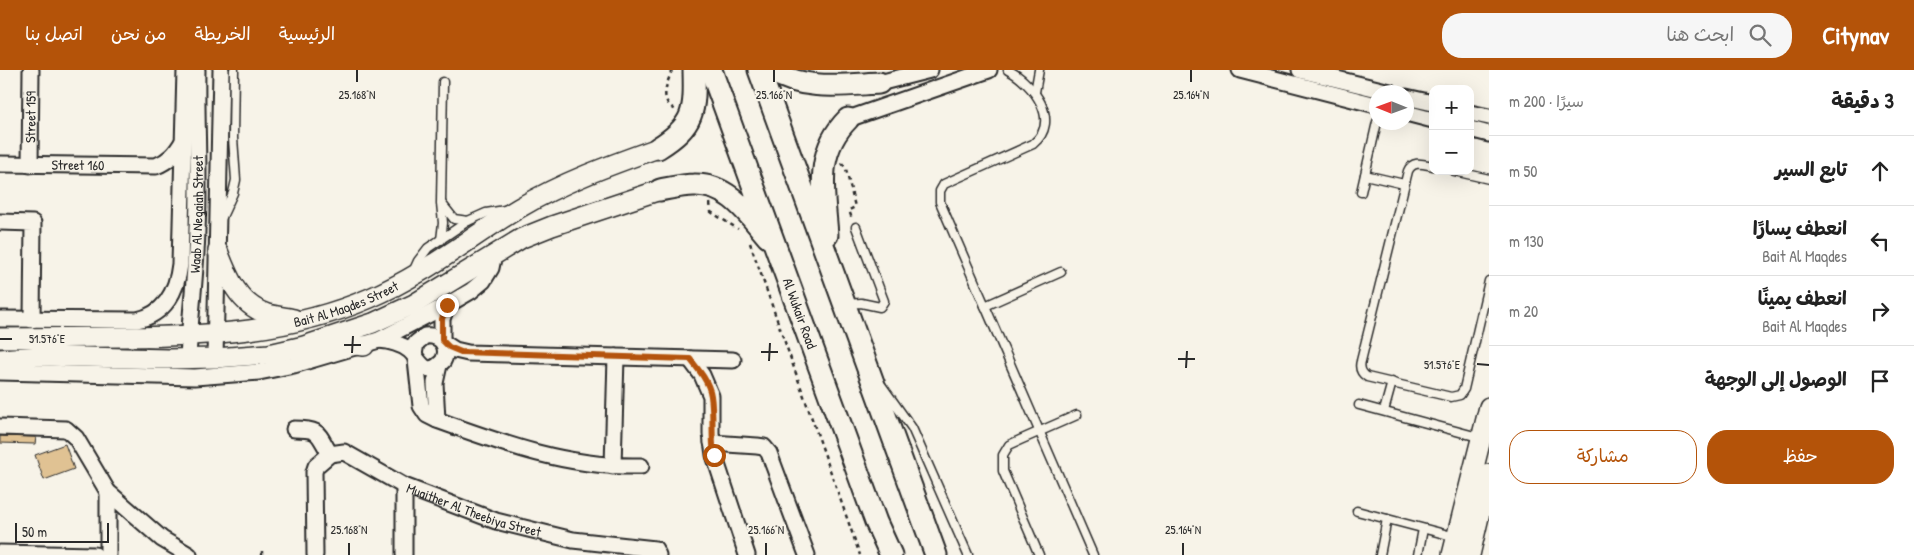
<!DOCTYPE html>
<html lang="ar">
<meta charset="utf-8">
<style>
body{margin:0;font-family:"Patrick Hand","Playpen Sans Arabic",sans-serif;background:#f6f6f6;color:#222;direction:rtl}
.controls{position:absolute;right:15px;top:15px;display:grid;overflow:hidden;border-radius:10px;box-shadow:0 5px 20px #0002}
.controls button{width:45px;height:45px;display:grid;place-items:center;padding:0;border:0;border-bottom:1px solid #e0e0e0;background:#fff;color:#222;font:25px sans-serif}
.compass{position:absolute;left:1369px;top:15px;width:45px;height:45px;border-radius:50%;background:#fff;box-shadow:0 5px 20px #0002;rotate:271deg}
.scale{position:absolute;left:15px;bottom:12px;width:94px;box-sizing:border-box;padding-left:5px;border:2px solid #2b2b2b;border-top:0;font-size:14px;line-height:18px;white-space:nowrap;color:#2b2b2b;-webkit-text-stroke:4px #f7f3e8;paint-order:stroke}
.stop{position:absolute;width:15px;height:15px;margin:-11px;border:4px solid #b45309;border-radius:50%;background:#fff}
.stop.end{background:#b45309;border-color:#fff;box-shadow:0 1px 5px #0008}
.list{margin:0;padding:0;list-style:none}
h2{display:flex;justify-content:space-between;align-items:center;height:65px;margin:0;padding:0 20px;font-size:21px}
h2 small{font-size:16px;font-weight:400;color:#767676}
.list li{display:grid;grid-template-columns:32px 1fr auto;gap:15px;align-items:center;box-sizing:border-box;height:70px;padding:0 20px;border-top:1px solid #e0e0e0}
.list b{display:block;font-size:19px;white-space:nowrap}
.list p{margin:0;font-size:16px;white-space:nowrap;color:#767676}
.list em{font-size:16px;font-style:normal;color:#767676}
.actions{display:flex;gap:10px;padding:15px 20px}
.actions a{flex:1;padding:11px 0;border:1px solid #b45309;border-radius:20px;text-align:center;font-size:18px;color:#b45309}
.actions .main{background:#b45309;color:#fff}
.icon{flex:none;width:28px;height:28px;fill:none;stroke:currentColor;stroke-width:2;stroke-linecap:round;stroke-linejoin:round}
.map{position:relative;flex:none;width:1489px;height:485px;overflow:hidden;direction:ltr}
header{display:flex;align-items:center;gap:30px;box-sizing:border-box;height:70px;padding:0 25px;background:#b45309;color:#fff}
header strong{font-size:24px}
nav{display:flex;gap:28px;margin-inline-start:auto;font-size:18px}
.search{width:350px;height:45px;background:#f6f6f6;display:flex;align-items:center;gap:12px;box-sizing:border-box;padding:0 18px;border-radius:20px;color:#767676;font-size:19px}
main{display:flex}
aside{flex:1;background:#fff}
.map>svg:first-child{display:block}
.building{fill:#e0c293;stroke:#2b2b2b}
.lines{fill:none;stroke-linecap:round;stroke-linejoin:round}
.service-casing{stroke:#2b2b2b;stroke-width:11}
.minor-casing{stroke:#2b2b2b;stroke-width:19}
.tertiary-casing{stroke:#2b2b2b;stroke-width:22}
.secondary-casing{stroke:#2b2b2b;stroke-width:25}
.path{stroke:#2b2b2b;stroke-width:2.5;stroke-dasharray:4 4;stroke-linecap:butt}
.service{stroke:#f7f3e8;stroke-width:8}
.minor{stroke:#f7f3e8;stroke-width:15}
.tertiary{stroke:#f7f3e8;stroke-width:19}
.secondary{stroke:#f7f3e8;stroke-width:21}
.route{stroke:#b45309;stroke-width:6}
.ticks{fill:none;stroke:#2b2b2b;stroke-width:2}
.labels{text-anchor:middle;stroke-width:4.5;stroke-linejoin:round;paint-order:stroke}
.street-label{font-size:14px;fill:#2b2b2b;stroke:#f7f3e8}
.ticks-label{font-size:12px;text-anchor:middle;fill:#2b2b2b;stroke:#f7f3e8;stroke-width:4.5;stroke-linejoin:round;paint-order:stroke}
</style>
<header>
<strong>Citynav</strong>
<div class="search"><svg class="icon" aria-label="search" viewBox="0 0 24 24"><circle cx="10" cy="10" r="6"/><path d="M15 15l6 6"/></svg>ابحث هنا</div>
<nav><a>الرئيسية</a><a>الخريطة</a><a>من نحن</a><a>اتصل بنا</a></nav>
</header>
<main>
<aside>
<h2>3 دقيقة<small>سيرًا · 200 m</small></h2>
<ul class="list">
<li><svg class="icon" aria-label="ahead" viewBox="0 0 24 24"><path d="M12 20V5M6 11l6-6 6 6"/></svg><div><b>تابع السير</b></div><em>50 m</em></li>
<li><svg class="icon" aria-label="left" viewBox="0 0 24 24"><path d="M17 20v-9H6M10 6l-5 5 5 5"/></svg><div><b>انعطف يسارًا</b><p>Bait Al Maqdes</p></div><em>130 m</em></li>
<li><svg class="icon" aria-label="right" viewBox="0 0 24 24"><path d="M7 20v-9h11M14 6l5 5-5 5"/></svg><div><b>انعطف يمينًا</b><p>Bait Al Maqdes</p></div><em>20 m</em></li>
<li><svg class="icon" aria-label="arrive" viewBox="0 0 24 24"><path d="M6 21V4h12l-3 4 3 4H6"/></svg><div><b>الوصول إلى الوجهة</b></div></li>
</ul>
<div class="actions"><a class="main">حفظ</a><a>مشاركة</a></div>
</aside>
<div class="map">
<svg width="1489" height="485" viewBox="0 0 1489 485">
<rect width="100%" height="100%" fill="#f7f3e8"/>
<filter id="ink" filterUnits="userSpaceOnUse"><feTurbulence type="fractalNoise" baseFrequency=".02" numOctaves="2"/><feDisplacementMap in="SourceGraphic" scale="10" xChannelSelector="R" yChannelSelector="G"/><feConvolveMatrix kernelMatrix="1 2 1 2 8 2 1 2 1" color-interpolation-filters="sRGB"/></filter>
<g filter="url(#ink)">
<g class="building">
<path d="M0 366 36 367 35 374 0 373Z"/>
<path d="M65 374 74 399 44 410 35 385Z"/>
</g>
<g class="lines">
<defs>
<g id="service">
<path d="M1008 0C1033 13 1062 51 1033 74L944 114 940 121V132L1093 485"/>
<path d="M1035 22 1039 0"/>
<path d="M1433 96C1423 94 1413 90 1408 101L1361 291C1359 298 1361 303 1367 307L1451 327 1460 325 1464 319 1489 211"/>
<path d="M1454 101 1489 109"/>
<path d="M1365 105 1404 114"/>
<path d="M1361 122 1377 52"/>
<path d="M442 134 454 149 468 151"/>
<path d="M221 149 233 123 236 110 233 68 234 0"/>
<path d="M441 170 443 153 441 133 443 12"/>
<path d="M413 202 418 191 428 178 468 151 486 143 505 140"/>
<path d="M847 234 861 233 880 237 884 231 856 157"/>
<path d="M985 236 1061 202"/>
<path d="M882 316 912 358 968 485"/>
<path d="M1359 335 1482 368"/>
<path d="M1384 341 1392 312"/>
<path d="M1357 441 1456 467"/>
<path d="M1039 485 1003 401V385L1009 375 1020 370 1077 345"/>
<path d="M1380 485 1387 449"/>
<path d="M1418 485 1423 459"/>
</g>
<g id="minor">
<path d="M1240 0 1376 35"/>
<path d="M1300 0 1390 22"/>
<path d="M879 13 930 0"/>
<path d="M1406 27 1433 33"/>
<path d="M1406 43 1433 50"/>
<path d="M1470 43 1489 47"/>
<path d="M848 49 989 0"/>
<path d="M1470 59 1489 64"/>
<path id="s1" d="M0 94 156 96C169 91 176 83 183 71"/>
<path id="s2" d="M30 95 31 0"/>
<path d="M0 152 33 153 32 250"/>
<path d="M0 249 137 250C165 244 177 221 180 194L185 0"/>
<path d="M379 270C390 271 400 273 409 280 420 289 424 310 443 291 450 277 441 264 425 266L416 273 414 285"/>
<path d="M442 270V249L447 235"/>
<path d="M444 273 455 280 468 283 733 290"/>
<path d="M215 288 221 0"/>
<path id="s3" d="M188 289C190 246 196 203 197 160 200 107 196 53 197 0"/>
<path d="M690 289 702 305 711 326V364L714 385 747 485"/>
<path d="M416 290 421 336 427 345 437 350C503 374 569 398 641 396"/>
<path d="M0 302 195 307 259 302 294 295 379 270 447 235 471 221 483 211 491 198 494 184"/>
<path d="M437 350 435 313 439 295"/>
<path d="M0 357 66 359 76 368 108 422 162 469 189 485"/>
<path d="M294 359C321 359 317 363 330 384"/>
<path d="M712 373 757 376 764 377 769 383 807 485"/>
<path d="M613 396 616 287"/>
<path d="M404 416V485"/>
<path d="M0 483 95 485"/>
<path d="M108 485V422"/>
<path id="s4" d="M315 485 314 402 316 396 330 384 344 382 404 416 496 451 573 470 655 479 658 485"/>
</g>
<g id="tertiary">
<path d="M218 181C228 207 238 234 267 244 275 246 285 247 294 249"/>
<path id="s5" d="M0 268C42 268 83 267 125 267 209 266 292 262 370 228 424 205 469 168 519 138 563 112 610 95 658 78"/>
<path d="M328 272 364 276"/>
<path d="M0 289 40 286 168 289 215 288 269 284 304 276 373 253 414 234 522 168 552 156 660 120"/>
<path d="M1452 485 1489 337"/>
<path d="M1470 485 1489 404"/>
</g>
<g id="secondary">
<path id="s6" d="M711 0 876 452 891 485"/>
<path d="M759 0 936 485"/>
<path d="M770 0C804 21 842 15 879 13"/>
<path d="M658 78C695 55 695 41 694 0"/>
<path d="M660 120C671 118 683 115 694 115 729 114 748 144 768 167"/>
<path d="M827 165C824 122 814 83 848 49"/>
</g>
</defs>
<use href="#service" class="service-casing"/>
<use href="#minor" class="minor-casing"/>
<use href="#tertiary" class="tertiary-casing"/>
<use href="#secondary" class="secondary-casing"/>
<g class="path">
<path d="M672 0C667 14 658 31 676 40"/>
<path d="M842 93 846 99 855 137 849 140 852 149"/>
<path d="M710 133 711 142 738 159"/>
<path d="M750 173 860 485"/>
<path d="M262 481V485"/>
</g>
<use href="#service" class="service"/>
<use href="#minor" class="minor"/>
<use href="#tertiary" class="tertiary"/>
<use href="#secondary" class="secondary"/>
</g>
</g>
<g class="lines" filter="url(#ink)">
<path class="route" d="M447 235 442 249V270L449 277 461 282 690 289C699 300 709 312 711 326 714 346 711 365 714 385"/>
</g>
<path class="ticks" d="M357 12V0M774 12V0M1191 12V0M0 269H12M344 275H361M761 282H778M352 283 353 266M1178 289H1195M769 291 770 273M1477 294 1489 295M1186 298 1187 281M349 485V473M766 485V473M1183 485V473"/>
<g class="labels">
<g class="street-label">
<text dy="5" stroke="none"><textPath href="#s2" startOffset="48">Street 159</textPath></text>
<text dy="5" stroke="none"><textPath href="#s1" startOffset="78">Street 160</textPath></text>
<text dy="5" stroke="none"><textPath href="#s3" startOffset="145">Waab Al Negaiah Street</textPath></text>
<text dy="5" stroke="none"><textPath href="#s5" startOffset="350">Bait Al Maqdes Street</textPath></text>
<text dy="5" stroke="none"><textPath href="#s6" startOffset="259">Al Wukair Road</textPath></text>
<text dy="5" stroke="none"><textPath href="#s4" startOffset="265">Muaither Al Theebiya Street</textPath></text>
</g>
</g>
<g class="ticks-label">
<text x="357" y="29">25.168°N</text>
<text x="774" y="29">25.166°N</text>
<text x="1191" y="29">25.164°N</text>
<text x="47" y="273">51.576°E</text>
<text x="1442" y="299">51.576°E</text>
<text x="349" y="464">25.168°N</text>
<text x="766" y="464">25.166°N</text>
<text x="1183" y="464">25.164°N</text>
</g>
</svg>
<div class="controls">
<button>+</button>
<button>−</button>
</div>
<svg class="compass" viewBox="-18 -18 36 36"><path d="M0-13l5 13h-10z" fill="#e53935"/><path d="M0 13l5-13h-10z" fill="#767676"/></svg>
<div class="scale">50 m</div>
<div class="stop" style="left:714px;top:385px"></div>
<div class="stop end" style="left:447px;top:235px"></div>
</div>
</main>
